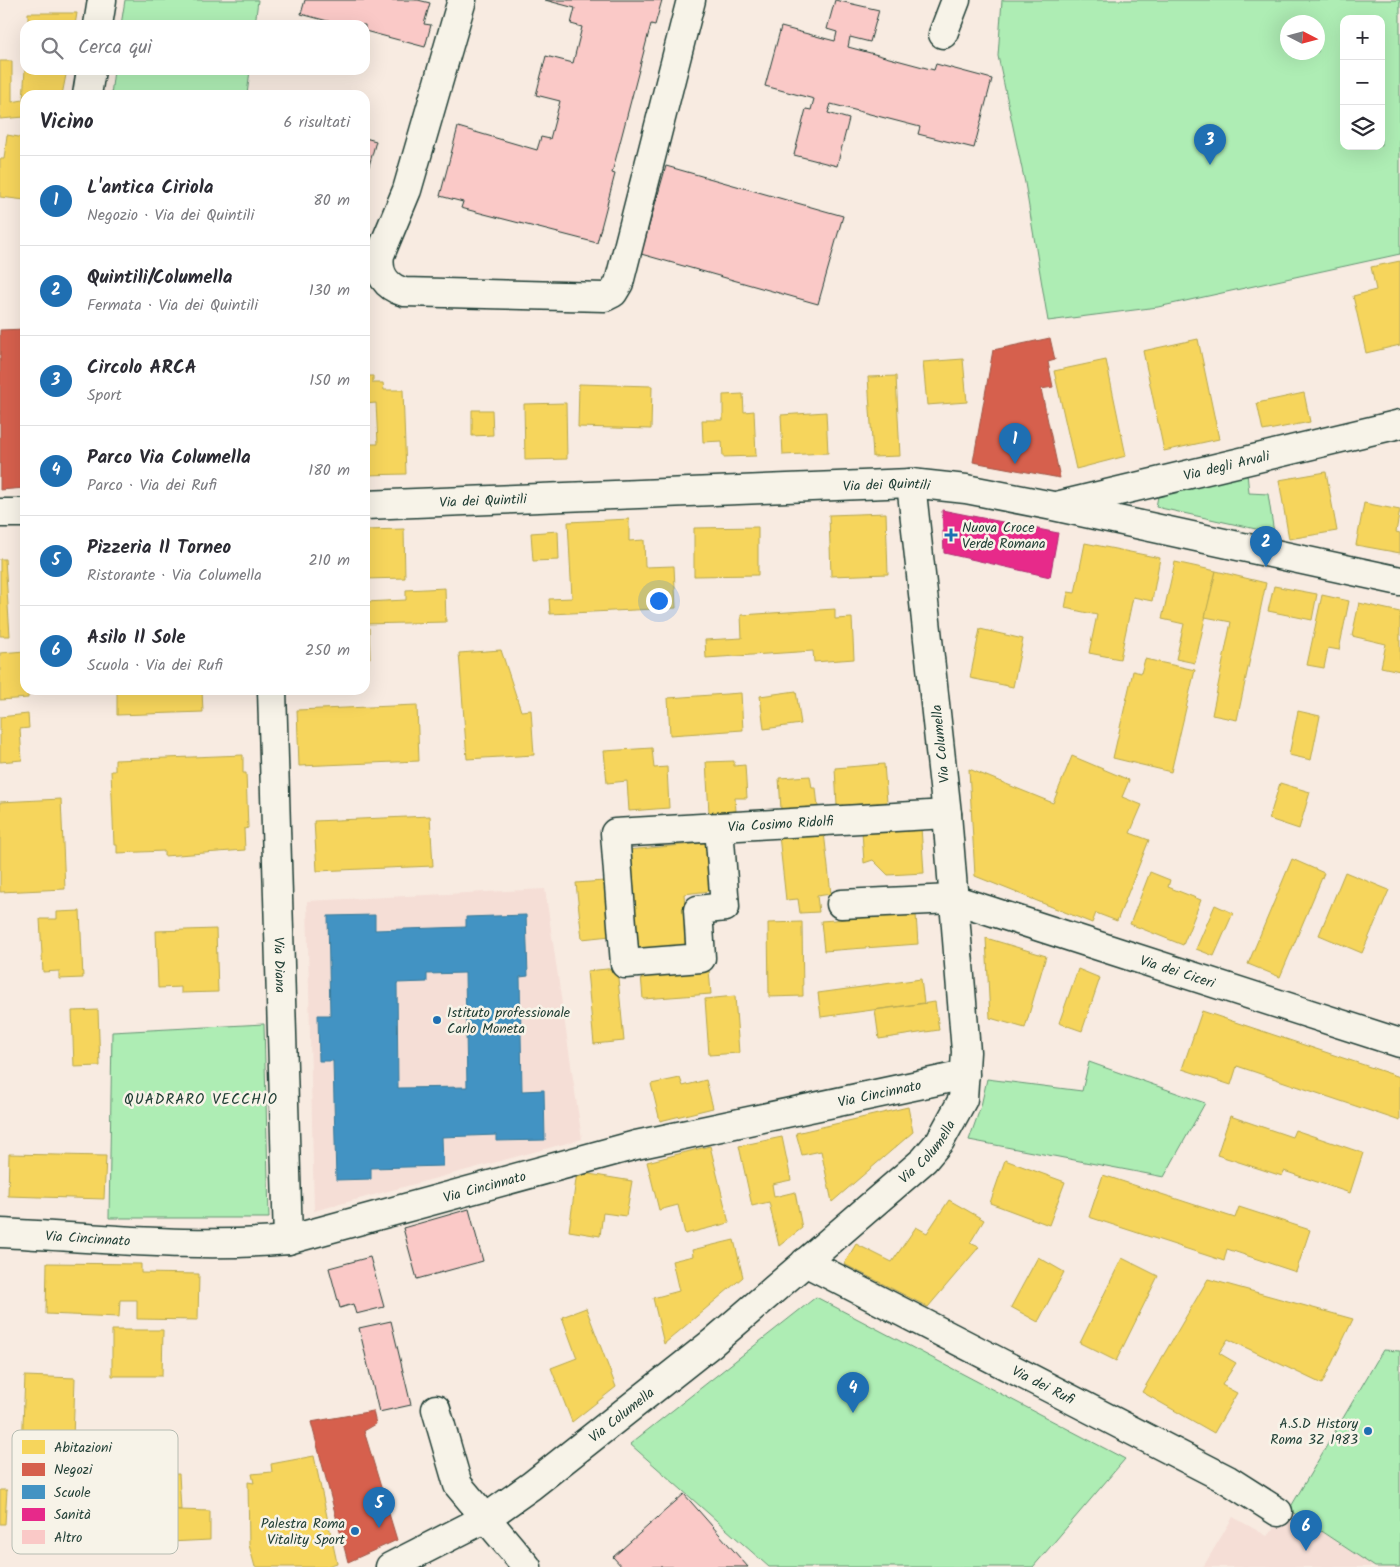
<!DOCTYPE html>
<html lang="it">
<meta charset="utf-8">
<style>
body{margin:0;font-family:Kalam,sans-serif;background:#f2f2f3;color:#2b2b33}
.controls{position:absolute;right:15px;top:15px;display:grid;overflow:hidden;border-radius:10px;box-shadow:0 5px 20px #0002}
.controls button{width:45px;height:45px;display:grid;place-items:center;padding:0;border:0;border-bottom:1px solid #e1e1e2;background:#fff;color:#2b2b33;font:25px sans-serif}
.compass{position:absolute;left:1280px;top:15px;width:45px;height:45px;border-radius:50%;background:#fff;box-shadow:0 5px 20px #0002;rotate:96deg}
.you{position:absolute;left:658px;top:600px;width:18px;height:18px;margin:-12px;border:4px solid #fff;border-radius:50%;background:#1a73e8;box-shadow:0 0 0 8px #1a73e833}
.badge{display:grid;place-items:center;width:32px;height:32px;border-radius:50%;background:#1f6fb2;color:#fff;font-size:16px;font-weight:700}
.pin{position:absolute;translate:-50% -41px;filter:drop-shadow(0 1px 2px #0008)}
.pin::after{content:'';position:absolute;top:26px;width:18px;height:15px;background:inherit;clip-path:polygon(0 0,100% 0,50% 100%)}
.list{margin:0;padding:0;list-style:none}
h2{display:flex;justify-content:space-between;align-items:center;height:65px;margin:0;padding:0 20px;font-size:21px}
h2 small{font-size:16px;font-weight:400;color:#7c7c81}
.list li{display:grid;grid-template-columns:32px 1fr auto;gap:15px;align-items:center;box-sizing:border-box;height:90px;padding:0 20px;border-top:1px solid #e1e1e2}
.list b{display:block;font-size:19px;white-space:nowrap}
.list p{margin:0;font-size:16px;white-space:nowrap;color:#7c7c81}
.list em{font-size:16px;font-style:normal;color:#7c7c81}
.icon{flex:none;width:28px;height:28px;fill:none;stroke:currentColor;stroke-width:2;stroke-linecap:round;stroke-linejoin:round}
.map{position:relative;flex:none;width:1400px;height:1567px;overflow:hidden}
.search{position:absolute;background:#fff;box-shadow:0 5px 20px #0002;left:20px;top:20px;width:350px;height:55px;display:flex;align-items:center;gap:12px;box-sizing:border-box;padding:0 18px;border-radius:15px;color:#7c7c81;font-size:19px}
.panel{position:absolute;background:#fff;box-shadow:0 5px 20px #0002;left:20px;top:90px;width:350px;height:605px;border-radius:15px}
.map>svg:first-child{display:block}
.built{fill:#f5ded6}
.green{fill:#aeedb4;stroke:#669574;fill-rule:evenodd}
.homes{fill:#f6d55c;stroke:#b6a750}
.shops{fill:#d6604d;stroke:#9f5646}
.schools{fill:#4393c3;stroke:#387998;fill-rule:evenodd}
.health{fill:#e7298a;stroke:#ab2f70}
.building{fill:#fac9c7;stroke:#1f3d34}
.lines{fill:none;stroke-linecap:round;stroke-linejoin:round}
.minor-casing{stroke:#1f3d34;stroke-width:31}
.minor{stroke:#f7f3e8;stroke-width:28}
.poi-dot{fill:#1f6fb2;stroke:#f7f3e8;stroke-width:2}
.labels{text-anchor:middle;stroke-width:5;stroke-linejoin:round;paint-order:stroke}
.street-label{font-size:14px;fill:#1f3d34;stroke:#f7f3e8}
.poi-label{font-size:14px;fill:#1f3d34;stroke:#f7f3e8;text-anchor:start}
.neighbourhood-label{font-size:15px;letter-spacing:1px;fill:#1f3d34;stroke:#f7f3e8}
.key{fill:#f7f3e8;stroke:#b6bcb2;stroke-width:1}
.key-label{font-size:14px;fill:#1f3d34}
</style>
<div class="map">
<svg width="1400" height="1567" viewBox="0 0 1400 1567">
<rect width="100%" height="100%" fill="#f8ebe1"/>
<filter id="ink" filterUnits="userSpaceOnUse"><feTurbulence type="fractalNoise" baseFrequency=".02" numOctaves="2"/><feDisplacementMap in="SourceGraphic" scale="10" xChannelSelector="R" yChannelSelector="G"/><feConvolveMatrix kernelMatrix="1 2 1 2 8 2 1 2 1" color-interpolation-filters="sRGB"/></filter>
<g filter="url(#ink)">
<g class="built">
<path d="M545 889 582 1139 314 1211 307 901Z"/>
<path d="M1289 1510 1375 1567H1203L1233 1517 1267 1536Z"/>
</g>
<g class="green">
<path d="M125 0H258L255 25H121Z"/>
<path d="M1002 0H1400V254L1158 307 1048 321 1025 183 998 56ZM1344 19H1381V146H1344ZM1288 22H1318V52H1288Z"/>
<path d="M114 70H250L247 95H111Z"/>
<path d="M1247 473 1249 493 1268 494 1274 533 1156 507 1159 491Z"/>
<path d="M264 1024 269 1218H109L112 1032Z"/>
<path d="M1089 1062 1205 1103 1164 1177 969 1140 981 1106 987 1079 1082 1091Z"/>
<path d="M816 1297 1125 1459 1033 1567H769L630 1444Z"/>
<path d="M1383 1350 1400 1351V1567H1375L1289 1510Z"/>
</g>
<g class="homes">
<path d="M28 13H77L75 25H28Z"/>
<path d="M0 61H12V102L23 100 25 69 67 70 62 95H25V117L0 119Z"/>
<path d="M7 135 25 138V200L0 197V159H4Z"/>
<path d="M1400 261V345L1366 353 1353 296 1376 290 1371 267Z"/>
<path d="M1198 339 1219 439 1164 451 1143 351Z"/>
<path d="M963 359 967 402 927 405 923 362Z"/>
<path d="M1106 360 1126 456 1076 469 1054 371Z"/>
<path d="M365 376H373V383H383L384 390H403L406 474 365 475V444H378L376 403 365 404Z"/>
<path d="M896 376 900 456 873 457 868 377Z"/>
<path d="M579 384 652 386 651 429 578 427Z"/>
<path d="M1304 393 1310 422 1263 431 1257 403Z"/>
<path d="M743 394 744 412 754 411 756 456 723 457 722 441 703 442 702 420H723V395Z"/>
<path d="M566 403 567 459 525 460 524 404Z"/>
<path d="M472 410H492L493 435 472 436Z"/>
<path d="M826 412 828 453 783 455 781 415Z"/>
<path d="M1326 472 1337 531 1289 539 1279 480Z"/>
<path d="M1364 503 1400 510 1396 532 1400 533V553L1356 545Z"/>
<path d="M886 513 888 574 831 576 829 515Z"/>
<path d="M629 519V541L644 540 645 567 674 566 676 608 550 614 549 599 572 598 568 522Z"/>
<path d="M758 527V575L694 576V528Z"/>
<path d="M404 529 405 578 365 579V530Z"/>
<path d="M558 531 559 560 533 561 531 533Z"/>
<path d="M1085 543 1160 558 1152 601 1133 597 1120 659 1089 653 1097 615 1065 608 1068 592 1075 593Z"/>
<path d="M0 559H5L10 636H0Z"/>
<path d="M1175 562 1216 571 1195 663 1176 659 1184 624 1162 619Z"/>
<path d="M1216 571 1266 583 1237 720 1212 715 1231 622 1205 617Z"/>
<path d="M1274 586 1317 594 1312 620 1268 611Z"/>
<path d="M445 588 446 622 365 624V602L406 600V590Z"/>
<path d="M1322 595 1349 601 1339 650 1328 648 1324 668 1307 665Z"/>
<path d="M1359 603 1400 612V671L1381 667 1386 644 1352 636Z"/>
<path d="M835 609V619L852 618 854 659 814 662 813 651 706 658 705 640 742 638 741 615Z"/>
<path d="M365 628H369L370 658H365Z"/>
<path d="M980 629 1023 639 1013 687 970 678Z"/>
<path d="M501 650 521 711 531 710 534 755 467 759 459 653Z"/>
<path d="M25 651V690H28V698L0 700V653Z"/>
<path d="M1145 659 1195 670 1171 772 1113 758 1133 671 1141 673Z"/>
<path d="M117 690H202L203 712 117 715Z"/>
<path d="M796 691 801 724 764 729 760 696Z"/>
<path d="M741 693 743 730 670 735 668 698Z"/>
<path d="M417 705 419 761 299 766 297 710Z"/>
<path d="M1298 711 1320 716 1311 760 1289 755Z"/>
<path d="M28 714 29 728 20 729 22 760 0 762V717Z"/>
<path d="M652 748 654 768 667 767 669 808 629 811 627 781 607 783 604 751Z"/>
<path d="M243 755V773H246L248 828 244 829 245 850 164 856V851L117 853V845H114L111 771H115V760Z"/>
<path d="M1072 756 1129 780 1122 797 1142 805 1130 833 1149 840 1117 921 1096 913 1092 923 975 876 969 769 1053 803Z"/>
<path d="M734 761V766L745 765 747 798H735L736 811 709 813 706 762Z"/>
<path d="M884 764 887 802 837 806 835 768Z"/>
<path d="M810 776 812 788H816L818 807 781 810 779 778Z"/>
<path d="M1280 783 1310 792 1299 829 1269 819Z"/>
<path d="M61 799 65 889 0 892V802Z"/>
<path d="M430 816 433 866 317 871 314 821Z"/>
<path d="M921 827 924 873 888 875 873 860 864 863 862 831Z"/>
<path d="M824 832 831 894 817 896 819 912 800 913 798 899 786 900 779 836Z"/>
<path d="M706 843 710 891 684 894 688 949 636 954 627 850Z"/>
<path d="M1292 859 1324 873 1280 977 1248 964Z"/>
<path d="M1150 872 1170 880 1168 887 1201 900 1183 945 1130 924Z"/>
<path d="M1345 872 1389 890 1362 953 1319 935Z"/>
<path d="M604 881 610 936 582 939 576 883Z"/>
<path d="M1215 905 1233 913 1214 956 1196 949Z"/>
<path d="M80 911 83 978 59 979V971L43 972 40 919H57V912Z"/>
<path d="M916 914 918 944 824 951 821 921Z"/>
<path d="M802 922 803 996 769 997 768 923Z"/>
<path d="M216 929 218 992 181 993V987L158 988 156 931Z"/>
<path d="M986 938 1046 956 1025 1028 990 1018Z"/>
<path d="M617 968 624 1041 594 1044 587 971Z"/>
<path d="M1078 969 1100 978 1082 1031 1059 1023Z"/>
<path d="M709 970 711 994 643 999 641 975Z"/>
<path d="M921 979 924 1003 821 1017 818 993Z"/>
<path d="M735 996 739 1053 709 1055 705 999Z"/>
<path d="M935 1002 939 1030 879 1039 875 1010Z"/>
<path d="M98 1010 100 1066 74 1067 72 1011Z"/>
<path d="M1202 1011 1400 1077V1121L1237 1066 1231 1085 1182 1069Z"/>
<path d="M680 1078 683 1086 706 1080 713 1108 660 1121 651 1084Z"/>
<path d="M908 1107 913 1132 832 1202 821 1151 802 1155 796 1133Z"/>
<path d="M1230 1116 1292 1137 1295 1130 1363 1153 1350 1193 1284 1171 1282 1176 1217 1155Z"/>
<path d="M782 1137 791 1180 772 1184 774 1197 795 1192 802 1228 779 1246 769 1202 752 1206 739 1146Z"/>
<path d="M710 1146 729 1223 685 1234 678 1205 659 1210 647 1162Z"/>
<path d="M9 1154 106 1156 104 1199 8 1196Z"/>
<path d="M1005 1160 1065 1182 1049 1225 990 1203Z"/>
<path d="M577 1172 632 1181 626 1216 603 1213 600 1236 569 1231Z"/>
<path d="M1103 1175 1235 1218 1239 1207 1310 1230 1296 1272 1227 1249 1224 1261 1089 1217Z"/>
<path d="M949 1200 984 1220 970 1243 979 1247 928 1307 844 1264 856 1244 892 1262 916 1227 927 1233Z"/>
<path d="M734 1240 743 1277 664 1344 653 1298 679 1291 672 1261 693 1256 692 1250Z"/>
<path d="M1038 1257 1064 1272 1038 1322 1011 1307Z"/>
<path d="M1122 1258 1158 1276 1116 1361 1080 1343Z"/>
<path d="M47 1263 141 1264V1273L199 1274 198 1320 137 1319V1300H120L119 1317 46 1314Z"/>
<path d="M1208 1279 1353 1319 1322 1384 1228 1339 1219 1353 1236 1363 1222 1385 1237 1393 1214 1433 1142 1392Z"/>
<path d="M586 1308 616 1387 572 1422 551 1368 577 1358 562 1317Z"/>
<path d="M112 1330H163L162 1376H112Z"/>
<path d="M25 1376 75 1378 72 1472H21Z"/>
<path d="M314 1456 337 1563 325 1567H255L249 1545 248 1482 254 1483 252 1474 272 1472 271 1464Z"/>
<path d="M179 1474 181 1510 156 1509 155 1475Z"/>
<path d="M0 1490H7L5 1524H0Z"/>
<path d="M148 1509 210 1511V1540L149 1543Z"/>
</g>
<g class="shops">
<path d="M25 329V488L0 490V330Z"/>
<path d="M1050 338 1055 360 1048 362 1053 387 1041 389 1060 478 973 462 993 350Z"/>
<path d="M373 1411 376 1424 364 1431 397 1540 348 1562 311 1422Z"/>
</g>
<path class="schools" d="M375 915V930L466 927V917L526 915 528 976 520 977 522 1091 544 1090 545 1140 496 1141V1135L442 1137 443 1166 371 1168V1179L336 1180 333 1061H319L318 1015H330L328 916ZM465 973 467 1087 398 1088 397 983 427 982V974Z"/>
<path class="health" d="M942 510 1058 533 1050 577 944 553Z"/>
<g class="building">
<path d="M305 0H418L430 3 424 24 431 25 425 47 365 31V25H343L301 14Z"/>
<path d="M545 0H662L655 25 651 24 612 173 615 174 597 243 461 208 463 202 440 196 458 127 537 150 541 137 550 139 560 101 536 95 546 56 573 63 582 27 571 24 575 8Z"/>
<path d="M835 0 879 10 870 42 850 37 848 47 934 70 936 64 992 79 974 148 918 134 920 127 831 104 828 113 849 119 837 166 794 155 806 109 811 110 814 99 765 86 781 27 835 41 837 32 827 29Z"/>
<path d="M365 138 376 141 365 180Z"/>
<path d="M666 166 843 216 818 304 641 254Z"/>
<path d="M469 1209 483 1261 417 1279 403 1228Z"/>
<path d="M370 1257 384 1307 356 1314 353 1304 340 1308 329 1268Z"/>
<path d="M391 1321 411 1405 379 1412 359 1328Z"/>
<path d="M684 1494 748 1567H622L613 1557Z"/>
</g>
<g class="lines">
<defs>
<g id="minor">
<path d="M462 0 407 190 380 255C377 274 386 287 404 292L605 297 613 293 619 283 691 0"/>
<path d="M98 25 102 0"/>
<path d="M943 34 956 0"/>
<path d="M87 95 91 70"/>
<path id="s1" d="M365 505 911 483 966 489 1053 506 1400 581"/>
<path id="s2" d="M1060 505 1400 424"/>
<path d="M0 513H25"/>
<path id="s3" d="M272 690 288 1240"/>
<path id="s4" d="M719 827 725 907 698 910 701 958 625 964 615 833 947 814"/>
<path id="s5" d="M841 904 953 899 1400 1043"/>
<path id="s6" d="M0 1233C94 1237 194 1249 288 1240L636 1145 965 1075"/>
<path id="s7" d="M805 1262 1228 1480 1278 1512"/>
<path d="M436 1409 458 1485 527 1567"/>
<path id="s8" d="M390 1567 486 1518 531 1486 712 1343 924 1160 940 1141 963 1099 966 1052 947 814 911 483"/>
</g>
</defs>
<use href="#minor" class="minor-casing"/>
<use href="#minor" class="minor"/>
</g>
</g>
<g class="poi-dot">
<path d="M948.5 527.5h5v5h5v5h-5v5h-5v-5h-5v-5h5z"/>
<circle cx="437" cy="1020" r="5"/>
<circle cx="1368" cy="1431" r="5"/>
<circle cx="355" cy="1531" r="5"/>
</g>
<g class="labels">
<g class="street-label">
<text dy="5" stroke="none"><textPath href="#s2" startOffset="171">Via degli Arvali</textPath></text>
<text dy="5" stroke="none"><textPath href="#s1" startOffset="522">Via dei Quintili</textPath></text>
<text dy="5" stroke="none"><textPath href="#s1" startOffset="118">Via dei Quintili</textPath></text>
<text transform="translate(940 744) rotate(-96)" y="5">Via Columella</text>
<text dy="5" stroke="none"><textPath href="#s4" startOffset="529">Via Cosimo Ridolfi</textPath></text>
<text dy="5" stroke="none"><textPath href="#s3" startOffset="275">Via Diana</textPath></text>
<text dy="5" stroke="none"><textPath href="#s5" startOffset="348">Via dei Ciceri</textPath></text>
<text dy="5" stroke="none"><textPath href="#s6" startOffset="898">Via Cincinnato</textPath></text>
<text dy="5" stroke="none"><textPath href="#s8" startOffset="682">Via Columella</textPath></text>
<text dy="5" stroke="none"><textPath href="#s6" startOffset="492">Via Cincinnato</textPath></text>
<text dy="5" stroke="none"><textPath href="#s6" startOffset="88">Via Cincinnato</textPath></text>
<text dy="5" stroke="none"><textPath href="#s7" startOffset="268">Via dei Rufi</textPath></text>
<text dy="5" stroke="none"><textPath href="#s8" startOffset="278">Via Columella</textPath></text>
</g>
<g class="poi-label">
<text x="962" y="532">Nuova Croce<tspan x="962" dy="16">Verde Romana</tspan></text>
<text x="447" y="1017">Istituto professionale<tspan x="447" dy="16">Carlo Moneta</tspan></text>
<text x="1358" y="1428" text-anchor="end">A.S.D History<tspan x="1358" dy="16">Roma 3Z 1983</tspan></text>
<text x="345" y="1528" text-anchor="end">Palestra Roma<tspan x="345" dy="16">Vitality Sport</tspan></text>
</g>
<g class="neighbourhood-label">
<text x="201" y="1104">QUADRARO VECCHIO</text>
</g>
</g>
<rect x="12" y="1430" width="166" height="124" rx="8" class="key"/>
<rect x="22" y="1440" width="23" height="14" fill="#f6d55c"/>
<rect x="22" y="1463" width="23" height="13" fill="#d6604d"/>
<rect x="22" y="1485" width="23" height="14" fill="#4393c3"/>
<rect x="22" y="1508" width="23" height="13" fill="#e7298a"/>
<rect x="22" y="1530" width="23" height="14" fill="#fac9c7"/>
<g class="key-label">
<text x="54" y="1452">Abitazioni</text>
<text x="54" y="1474">Negozi</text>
<text x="54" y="1497">Scuole</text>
<text x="54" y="1519">Sanità</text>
<text x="54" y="1542">Altro</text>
</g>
</svg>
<div class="controls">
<button>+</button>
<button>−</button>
<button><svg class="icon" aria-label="layers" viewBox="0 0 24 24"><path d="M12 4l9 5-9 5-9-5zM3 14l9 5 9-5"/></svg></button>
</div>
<svg class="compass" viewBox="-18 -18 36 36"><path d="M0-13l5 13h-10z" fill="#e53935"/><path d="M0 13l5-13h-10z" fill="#7c7c81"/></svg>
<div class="you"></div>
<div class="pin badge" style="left:1015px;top:464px">1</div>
<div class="pin badge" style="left:1266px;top:567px">2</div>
<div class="pin badge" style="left:1210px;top:165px">3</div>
<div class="pin badge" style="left:853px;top:1413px">4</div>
<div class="pin badge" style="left:379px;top:1528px">5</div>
<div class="pin badge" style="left:1306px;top:1551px">6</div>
<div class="search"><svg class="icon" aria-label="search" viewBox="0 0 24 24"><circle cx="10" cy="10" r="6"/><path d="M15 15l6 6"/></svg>Cerca qui</div>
<section class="panel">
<h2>Vicino<small>6 risultati</small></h2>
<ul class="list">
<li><span class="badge">1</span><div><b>L'antica Ciriola</b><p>Negozio · Via dei Quintili</p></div><em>80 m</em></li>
<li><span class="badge">2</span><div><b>Quintili/Columella</b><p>Fermata · Via dei Quintili</p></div><em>130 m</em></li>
<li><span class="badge">3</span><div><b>Circolo ARCA</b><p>Sport</p></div><em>150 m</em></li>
<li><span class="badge">4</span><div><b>Parco Via Columella</b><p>Parco · Via dei Rufi</p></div><em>180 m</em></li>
<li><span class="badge">5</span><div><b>Pizzeria Il Torneo</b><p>Ristorante · Via Columella</p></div><em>210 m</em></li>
<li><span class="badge">6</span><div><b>Asilo Il Sole</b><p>Scuola · Via dei Rufi</p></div><em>250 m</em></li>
</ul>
</section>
</div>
